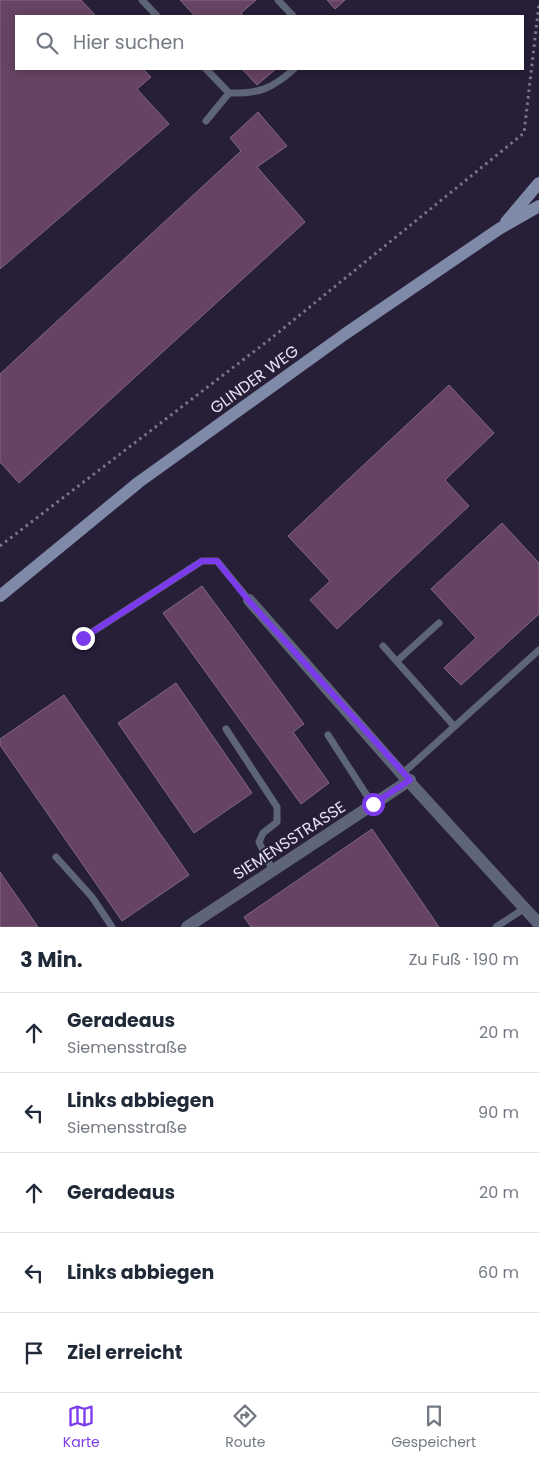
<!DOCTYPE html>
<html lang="de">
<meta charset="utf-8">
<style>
body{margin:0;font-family:Poppins,sans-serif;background:#f2f2f3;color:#1f2937}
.stop{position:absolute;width:15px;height:15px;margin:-11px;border:4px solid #7c3aed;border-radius:50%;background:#fff}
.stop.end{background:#7c3aed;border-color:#fff;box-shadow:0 1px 5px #0008}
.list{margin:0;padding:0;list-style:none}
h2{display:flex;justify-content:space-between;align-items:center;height:65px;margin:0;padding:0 20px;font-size:21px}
h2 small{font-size:16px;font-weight:400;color:#747a83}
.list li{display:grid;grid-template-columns:32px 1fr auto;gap:15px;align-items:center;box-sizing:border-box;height:80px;padding:0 20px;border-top:1px solid #e0e1e3}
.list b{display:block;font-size:19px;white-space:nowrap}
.list p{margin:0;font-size:16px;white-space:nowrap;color:#747a83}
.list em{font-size:16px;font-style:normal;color:#747a83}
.icon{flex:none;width:28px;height:28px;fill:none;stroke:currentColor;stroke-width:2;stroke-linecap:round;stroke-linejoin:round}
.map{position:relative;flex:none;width:539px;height:927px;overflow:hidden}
.search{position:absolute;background:#fff;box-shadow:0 2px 8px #0003;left:15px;right:15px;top:15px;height:55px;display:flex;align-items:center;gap:12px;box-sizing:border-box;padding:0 18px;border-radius:0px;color:#747a83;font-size:19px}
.sheet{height:465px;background:#fff}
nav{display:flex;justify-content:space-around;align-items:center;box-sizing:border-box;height:70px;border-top:1px solid #e0e1e3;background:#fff;font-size:14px;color:#747a83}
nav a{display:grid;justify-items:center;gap:2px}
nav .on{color:#7c3aed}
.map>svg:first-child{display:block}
.building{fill:#664362;stroke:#836880}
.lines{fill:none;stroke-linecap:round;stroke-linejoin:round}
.path{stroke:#7c758b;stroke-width:3;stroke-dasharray:2.5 4;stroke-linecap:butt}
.lane{stroke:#5e6578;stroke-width:7}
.street{stroke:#5e6578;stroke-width:12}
.secondary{stroke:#7e8aa7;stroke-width:12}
.route{stroke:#7c3aed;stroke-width:6}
.labels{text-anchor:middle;stroke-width:4;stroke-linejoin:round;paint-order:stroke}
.street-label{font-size:16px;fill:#e6e1f3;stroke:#271e38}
</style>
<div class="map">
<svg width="539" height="927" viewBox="0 0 539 927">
<rect width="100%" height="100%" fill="#271e38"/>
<g class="building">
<path d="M0 0H81L96 16H16V69H143L151 77 137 89 169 124 0 269Z"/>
<path d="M180 0H256L241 13 244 16H195Z"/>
<path d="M327 0H345L335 9Z"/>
<path d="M242 69H276L257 85Z"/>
<path d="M258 112 287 146 257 167 305 222 19 483 0 462V374L241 151 230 138Z"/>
<path d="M449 385 494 433 445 480 469 506 337 629 310 600 330 581 288 536Z"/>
<path d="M502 523 539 563V614L461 685 444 668 476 638 431 589Z"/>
<path d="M202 586 304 724 293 732 329 783 301 804 163 613Z"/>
<path d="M176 683 252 793 194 833 118 723Z"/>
<path d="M64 695 189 875 122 921 0 745V739Z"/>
<path d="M372 829 439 927H251L244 917Z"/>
<path d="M0 872 38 927H0Z"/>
</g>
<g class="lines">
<path class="path" d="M0 546 269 340 524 133 539 4"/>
<g class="lane">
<path d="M142 0 157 16"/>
<path d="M278 0 293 16"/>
<path d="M229 93C258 94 272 89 294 69"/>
<path d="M206 121 229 93 206 69"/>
<path d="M83 638 202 561H217L249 600"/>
<path d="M383 646 454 726"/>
<path d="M397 661 439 623"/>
<path d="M226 729 277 807V822L263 833 259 842 273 871"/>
<path d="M328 735 373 805"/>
<path d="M402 774 539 650"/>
<path d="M56 857 92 897 112 927"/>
<path d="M496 927 525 908"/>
</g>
<g class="street">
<path d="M249 600 402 774 539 924"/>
<path d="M187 927 410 780"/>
</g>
<g class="secondary">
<path d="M506 222 539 183"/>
<path d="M0 596 139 482 345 334 499 229 539 206"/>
</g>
</g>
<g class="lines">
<path class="route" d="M83 638 202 561H217L248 600 410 780 373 804"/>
</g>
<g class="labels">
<g class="street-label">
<text transform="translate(254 379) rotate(-36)" y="6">GLINDER WEG</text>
<text transform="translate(289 840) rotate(-33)" y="6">SIEMENSSTRASSE</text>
</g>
</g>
</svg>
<div class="stop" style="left:373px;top:804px"></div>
<div class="stop end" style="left:83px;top:638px"></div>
<div class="search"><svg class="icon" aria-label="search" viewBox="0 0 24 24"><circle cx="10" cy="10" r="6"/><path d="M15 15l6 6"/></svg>Hier suchen</div>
</div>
<section class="sheet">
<h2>3 Min.<small>Zu Fuß · 190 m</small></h2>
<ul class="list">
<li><svg class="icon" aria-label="ahead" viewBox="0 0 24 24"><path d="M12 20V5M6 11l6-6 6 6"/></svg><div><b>Geradeaus</b><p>Siemensstraße</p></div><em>20 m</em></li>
<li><svg class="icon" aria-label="left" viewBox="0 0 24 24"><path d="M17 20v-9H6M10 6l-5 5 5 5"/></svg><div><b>Links abbiegen</b><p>Siemensstraße</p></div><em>90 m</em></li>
<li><svg class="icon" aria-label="ahead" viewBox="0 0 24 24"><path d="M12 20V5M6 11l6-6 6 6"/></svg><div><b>Geradeaus</b></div><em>20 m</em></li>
<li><svg class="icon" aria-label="left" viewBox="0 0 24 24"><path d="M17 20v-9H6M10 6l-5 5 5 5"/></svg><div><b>Links abbiegen</b></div><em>60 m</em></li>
<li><svg class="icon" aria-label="arrive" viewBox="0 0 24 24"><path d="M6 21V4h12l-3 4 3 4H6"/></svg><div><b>Ziel erreicht</b></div></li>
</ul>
</section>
<nav>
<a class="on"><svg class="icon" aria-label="map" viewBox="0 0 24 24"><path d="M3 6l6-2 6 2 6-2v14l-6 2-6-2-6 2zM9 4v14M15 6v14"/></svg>Karte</a>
<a><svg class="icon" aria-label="directions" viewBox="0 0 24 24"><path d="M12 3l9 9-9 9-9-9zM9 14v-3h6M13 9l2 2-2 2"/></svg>Route</a>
<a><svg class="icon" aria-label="saved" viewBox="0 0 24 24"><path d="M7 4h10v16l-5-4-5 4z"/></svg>Gespeichert</a>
</nav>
